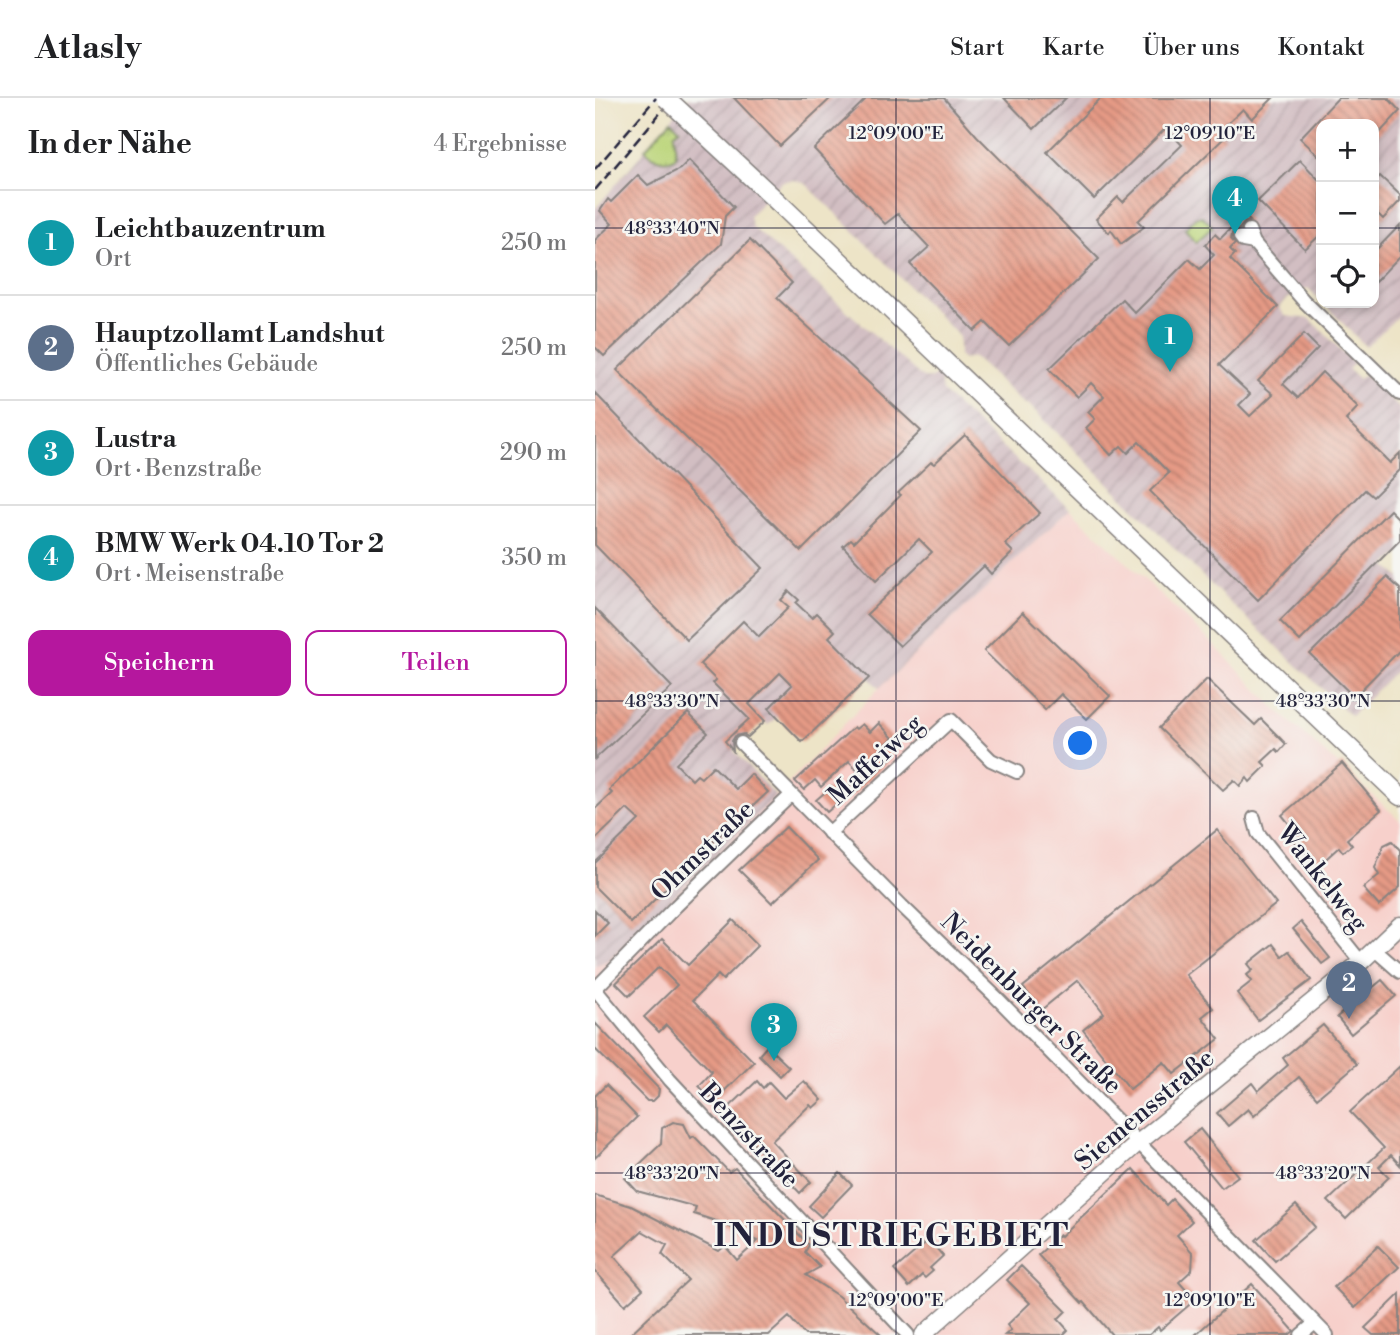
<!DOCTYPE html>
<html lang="de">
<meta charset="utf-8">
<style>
body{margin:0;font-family:"Libre Bodoni",serif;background:#f2f2f2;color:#202124}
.controls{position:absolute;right:21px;top:21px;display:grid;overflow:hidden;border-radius:14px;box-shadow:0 4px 10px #0003}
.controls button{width:63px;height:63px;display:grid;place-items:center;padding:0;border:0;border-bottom:2px solid #e0e0e0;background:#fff;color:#202124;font:35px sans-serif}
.you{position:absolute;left:486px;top:646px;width:24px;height:24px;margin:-18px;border:5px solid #fff;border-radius:50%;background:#1a73e8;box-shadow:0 0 0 10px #1a73e833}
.badge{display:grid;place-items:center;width:46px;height:46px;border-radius:50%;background:#b5179e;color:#fff;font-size:23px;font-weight:700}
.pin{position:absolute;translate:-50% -58px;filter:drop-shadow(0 2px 4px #0008)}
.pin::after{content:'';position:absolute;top:37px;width:24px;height:21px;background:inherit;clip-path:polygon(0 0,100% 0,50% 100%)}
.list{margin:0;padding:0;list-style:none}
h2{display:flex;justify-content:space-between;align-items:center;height:91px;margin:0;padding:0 28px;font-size:30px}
h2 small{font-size:23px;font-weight:400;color:#757577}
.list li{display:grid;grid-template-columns:46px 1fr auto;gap:21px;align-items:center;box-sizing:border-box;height:105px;padding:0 28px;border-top:2px solid #e0e0e0}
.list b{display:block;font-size:26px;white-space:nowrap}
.list p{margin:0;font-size:23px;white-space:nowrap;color:#757577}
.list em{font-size:23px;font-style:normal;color:#757577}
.actions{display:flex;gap:14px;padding:21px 28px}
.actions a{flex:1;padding:16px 0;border:2px solid #b5179e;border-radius:14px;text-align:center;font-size:24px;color:#b5179e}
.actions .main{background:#b5179e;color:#fff}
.icon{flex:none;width:38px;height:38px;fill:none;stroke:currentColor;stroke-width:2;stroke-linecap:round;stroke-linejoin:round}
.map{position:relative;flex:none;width:805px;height:1237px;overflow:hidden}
header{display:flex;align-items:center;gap:42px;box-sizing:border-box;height:98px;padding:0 35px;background:#fff;border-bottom:2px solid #e0e0e0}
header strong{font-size:33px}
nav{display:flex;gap:38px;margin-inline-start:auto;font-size:24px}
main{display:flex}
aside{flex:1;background:#fff}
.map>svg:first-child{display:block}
.built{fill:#f7d0cb}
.industrial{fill:url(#industrial-furrows)}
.grass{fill:url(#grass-tufts);stroke:#6f7c5a;stroke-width:2}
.building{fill:url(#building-back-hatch)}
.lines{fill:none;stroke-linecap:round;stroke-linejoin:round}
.minor-casing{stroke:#888381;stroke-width:16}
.secondary-casing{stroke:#888381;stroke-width:19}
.primary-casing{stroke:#888381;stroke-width:21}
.minor{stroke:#fff;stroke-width:12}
.secondary{stroke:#fff;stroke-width:16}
.primary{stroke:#fff;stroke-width:18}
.rail{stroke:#22223b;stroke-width:2.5;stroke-dasharray:10 5;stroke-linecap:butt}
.primary-bridge-casing{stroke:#888381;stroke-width:21;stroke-linecap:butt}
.primary-bridge{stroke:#fff;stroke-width:18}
.ticks{fill:none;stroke:#22223b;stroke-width:2;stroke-opacity:0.45}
.labels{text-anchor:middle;stroke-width:5;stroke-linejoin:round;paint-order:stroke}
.street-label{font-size:26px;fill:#22223b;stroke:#f6f6f2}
.district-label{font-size:33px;font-weight:bold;letter-spacing:2px;fill:#22223b;stroke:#f6f6f2}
.ticks-label{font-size:18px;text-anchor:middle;fill:#22223b;stroke:#f6f6f2;stroke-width:5;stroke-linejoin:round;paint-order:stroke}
</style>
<header>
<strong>Atlasly</strong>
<nav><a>Start</a><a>Karte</a><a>Über uns</a><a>Kontakt</a></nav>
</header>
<main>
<aside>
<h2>In der Nähe<small>4 Ergebnisse</small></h2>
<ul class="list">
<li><span class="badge" style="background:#0f9aa8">1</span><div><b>Leichtbauzentrum</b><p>Ort</p></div><em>250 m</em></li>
<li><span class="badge" style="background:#5c6f8a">2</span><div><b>Hauptzollamt Landshut</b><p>Öffentliches Gebäude</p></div><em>250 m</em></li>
<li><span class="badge" style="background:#0f9aa8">3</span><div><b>Lustra</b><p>Ort · Benzstraße</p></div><em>290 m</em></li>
<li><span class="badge" style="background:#0f9aa8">4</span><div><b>BMW Werk 04.10 Tor 2</b><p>Ort · Meisenstraße</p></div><em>350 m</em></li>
</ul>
<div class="actions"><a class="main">Speichern</a><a>Teilen</a></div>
</aside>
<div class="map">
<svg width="805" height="1237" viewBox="0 0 805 1237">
<defs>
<pattern id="industrial-furrows" width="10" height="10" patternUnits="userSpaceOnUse" patternTransform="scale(1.75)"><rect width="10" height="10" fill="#d2bec2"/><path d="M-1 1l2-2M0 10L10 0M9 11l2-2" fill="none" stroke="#b4a3a8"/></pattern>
<pattern id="grass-tufts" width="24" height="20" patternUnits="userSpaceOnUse" patternTransform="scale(1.75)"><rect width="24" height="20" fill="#bcd57a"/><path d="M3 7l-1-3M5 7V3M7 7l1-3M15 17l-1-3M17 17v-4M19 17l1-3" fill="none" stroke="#a1b76a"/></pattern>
<pattern id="building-back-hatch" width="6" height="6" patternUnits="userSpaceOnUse" patternTransform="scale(1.75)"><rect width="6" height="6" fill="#e59a85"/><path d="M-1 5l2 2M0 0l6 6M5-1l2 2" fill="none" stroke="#b97d6e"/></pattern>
</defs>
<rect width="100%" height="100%" fill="#f6f6f2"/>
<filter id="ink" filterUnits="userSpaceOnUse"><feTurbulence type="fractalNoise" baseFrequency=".0143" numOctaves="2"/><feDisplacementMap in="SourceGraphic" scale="14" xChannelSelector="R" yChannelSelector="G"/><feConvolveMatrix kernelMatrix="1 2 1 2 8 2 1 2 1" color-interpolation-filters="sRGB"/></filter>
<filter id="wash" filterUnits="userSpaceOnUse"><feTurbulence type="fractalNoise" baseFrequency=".00686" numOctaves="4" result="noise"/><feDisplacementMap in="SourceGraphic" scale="28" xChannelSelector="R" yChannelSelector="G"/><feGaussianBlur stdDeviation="1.57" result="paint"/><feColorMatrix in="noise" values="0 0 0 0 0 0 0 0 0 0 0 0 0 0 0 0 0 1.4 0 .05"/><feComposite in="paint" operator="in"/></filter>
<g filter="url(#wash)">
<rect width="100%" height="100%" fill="#ede4c7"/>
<path class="built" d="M475 411 619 547 683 613 805 722V1237H0V868L13 862 181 698 284 590Z"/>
<path class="industrial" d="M94 0H805V216L771 249 728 205H779V26H726V203L713 190 692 201 684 209 690 218 715 221 759 265 753 271 764 281 770 276 805 311V455L791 467 805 480V568L756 618 630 500 434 307 428 305 379 259 368 261 364 257V238L211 86 199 82 188 83 154 118 157 129 328 280 335 281 343 276 348 282 345 284 347 294 475 411 284 590 274 580 207 644 182 619 173 627 169 623 140 651 139 653 181 698 13 862 0 868V111Z"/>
<g class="grass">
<path d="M76 22 85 31 79 36 81 59C69 67 59 61 50 51Z"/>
<path d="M607 118 618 129 601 144 590 131 600 120Z"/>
</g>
<g id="blocks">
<g class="building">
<path d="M139 0H236L185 48Z"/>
<path d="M272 0H349L382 38 504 161 414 248 390 224 380 233 315 166 334 149 303 116 290 126 219 51Z"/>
<path d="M409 0H471L439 31Z"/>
<path d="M506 0H678L657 21 648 11 624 34 630 39 543 123 549 129 526 146 516 132 514 135 501 121 523 99 528 104 587 47 571 30 499 101 452 54Z"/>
<path d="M743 0H793L805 13 779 41V26H726V60L705 40Z"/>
<path d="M94 62 139 109 130 118 126 146 9 258 0 249V142L17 126 5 113 13 101 16 104 43 77 53 87 85 71Z"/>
<path d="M705 62 726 84V136L710 151 663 103Z"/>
<path d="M785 78 805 97V103L788 121 779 112V84Z"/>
<path d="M649 117 655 123 650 124 645 130 637 135 636 141 640 146 635 151 640 156 635 161 683 209 624 267 655 296 644 307 655 318 678 296 663 283 709 236 723 250 688 286 703 300 727 274 763 309 751 322 795 365 805 355V372L778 399 770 392 663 502 555 393 574 375 544 344 533 355 526 348 516 357 491 330 500 321 493 314 509 298 496 285 482 299 454 271 527 201 540 215 594 161 605 171 619 157 610 147 620 136 625 141Z"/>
<path d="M805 127V158L779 185V154Z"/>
<path d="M155 142 197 185 182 200 326 333 206 453 22 272Z"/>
<path d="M0 295 168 470 92 542 0 447Z"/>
<path d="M370 337 445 415 410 446 418 454 396 476 389 468 305 548 272 516 337 454 324 441 281 483 248 448 256 441 259 444 306 397 303 395 336 364 339 366Z"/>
<path d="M795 412 805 422V442L705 543 685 523Z"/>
<path d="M792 479 805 491V552L759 599 715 556Z"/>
<path d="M194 493 204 502 201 505 217 520 222 515 240 533 234 539 274 580 207 644 174 610 197 587 185 575 154 606 170 623 153 639 148 636 140 638 137 643 138 653 130 643 154 621 118 585 121 582 105 566 148 523 164 539 194 509 186 502Z"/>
<path d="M0 510 77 589 0 661Z"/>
<path d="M428 514 515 598 492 621 466 596 450 612 389 553Z"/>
<path d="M612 581 660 627 666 621 691 646 684 654 681 651 667 664 671 668 655 684 652 680 645 688 639 682 628 692 564 630Z"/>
<path d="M93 615 113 635 81 666 97 682 102 677 106 680 118 668 141 691 156 676 173 694 157 709 155 707 36 825 0 789V765L44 722 32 711 0 742V711L17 695 14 692Z"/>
<path d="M284 625 298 640 288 649 297 659 258 697 251 691 266 676 254 663 226 689 220 682 209 692 200 683 259 629 261 631 267 626 275 634Z"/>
<path d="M747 665 786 712 752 741 757 747 748 754 744 749 722 769 695 739 701 734 687 717Z"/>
<path d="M236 689 247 701 232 714 221 702Z"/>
<path d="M191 729 223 762 177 805 144 772Z"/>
<path d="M622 732 681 806 591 877 618 910 607 919 624 941 579 976 569 964 535 991 488 932 509 915 483 882 446 912 428 889Z"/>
<path d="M797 743 805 752V789L784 808 768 790 784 777 780 770 789 747Z"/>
<path d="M0 812 13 825 0 838Z"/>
<path d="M138 822 163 847 128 882 123 877 98 902 159 964 119 1003 104 988 117 974 71 927 64 934 49 919 82 887 64 869 34 898 21 885 67 841 93 867Z"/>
<path d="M706 824 735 860 727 866 698 831Z"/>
<path d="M678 846 687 858 694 853 716 882 663 922 642 895 657 883 652 877 658 872 653 866Z"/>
<path d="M787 882 801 898 756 936 742 919Z"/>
<path d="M0 925 64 991 63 998 58 1003H52L0 951Z"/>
<path d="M728 927 762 966 722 1000 704 979 659 1018 653 1011 633 1028 622 1015 657 985 663 993 693 967 688 960Z"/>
<path d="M172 948 194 969 185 978 164 957Z"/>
<path d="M805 968V1067L796 1057 784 1069 794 1079 751 1121 733 1103 789 1050 755 1014Z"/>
<path d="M162 983 168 990 174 984 189 1000 209 983 227 1002 218 1010 215 1007 177 1043 216 1084 205 1095 129 1014Z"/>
<path d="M11 987 42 1019 0 1060V998Z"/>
<path d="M78 1024 89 1026 96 1040 99 1038 134 1074 140 1070 214 1147 210 1154 225 1169 211 1177 243 1198 286 1237H210L194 1219 174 1237H34L93 1182 67 1156 72 1147 47 1133 19 1158 48 1191 30 1207 0 1173V1097L36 1108 124 1153 130 1148 142 1162 163 1143 127 1125 99 1116 101 1109 42 1093 30 1080 66 1046 67 1030Z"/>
<path d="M605 1031 643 1078 627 1090 589 1044Z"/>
<path d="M538 1071 571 1107 577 1101 597 1123 582 1137 598 1155 597 1172 584 1184 600 1202 565 1232 563 1229 554 1237H517L489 1204 487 1205 443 1157 465 1137 466 1138Z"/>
<path d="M245 1075 257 1087 226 1119 214 1108Z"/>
<path d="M701 1107 720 1129 680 1163 661 1142Z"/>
<path d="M334 1142 348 1158 335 1170 338 1173 330 1180 327 1177 314 1189 299 1172Z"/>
<path d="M783 1148 804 1169 760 1210 739 1189Z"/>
<path d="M426 1168 471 1213 463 1221 473 1232 468 1237H410L416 1232 412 1227 435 1205 412 1182Z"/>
<path d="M657 1186 699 1233 694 1237H600Z"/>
<path d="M805 1196V1237H778L770 1230Z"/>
</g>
</g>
</g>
<g filter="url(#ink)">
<use href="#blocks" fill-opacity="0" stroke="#888381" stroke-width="2"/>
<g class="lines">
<defs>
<g id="minor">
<path d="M654 132 659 145 708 202 805 296"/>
<path d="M645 139 648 143 659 145"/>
<path d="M146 645 307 808 399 897 732 1237"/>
<path d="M659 720 663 735 766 864"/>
<path d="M234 735 356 622 396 662 422 674"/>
<path d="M780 852 805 874"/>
<path d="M0 891 75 982 313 1237"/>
<path d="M0 891 81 808 196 697"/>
<path d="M706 1237 720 1225"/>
</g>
<path id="secondary" d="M328 1237 543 1045 766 864 805 827"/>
<path id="primary" d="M183 104 805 698"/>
</defs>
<use href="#minor" class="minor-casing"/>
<use href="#secondary" class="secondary-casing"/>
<use href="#primary" class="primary-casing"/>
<use href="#minor" class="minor"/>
<use href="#secondary" class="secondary"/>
<use href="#primary" class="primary"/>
<g class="rail">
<path d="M0 71 61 0"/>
<path d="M0 92 78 0"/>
</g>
<defs>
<path id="primary-bridge" d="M71 0 183 104"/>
</defs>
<use href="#primary-bridge" class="primary-bridge-casing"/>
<use href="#primary-bridge" class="primary-bridge"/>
</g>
</g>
<path class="ticks" d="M301 0V1237M615 0V1237M0 130H726M779 130H805M0 603H805M0 1075H805"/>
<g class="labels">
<g class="street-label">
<text transform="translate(280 661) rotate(-43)" y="9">Maffeiweg</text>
<text transform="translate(107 752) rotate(-44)" y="9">Ohmstraße</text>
<text transform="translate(728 779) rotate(52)" y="9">Wankelweg</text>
<text transform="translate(437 905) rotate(45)" y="9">Neidenburger Straße</text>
<text transform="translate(549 1011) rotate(-40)" y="9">Siemensstraße</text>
<text transform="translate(155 1037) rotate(47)" y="9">Benzstraße</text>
</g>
<g class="district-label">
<text x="297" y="1148">INDUSTRIEGEBIET</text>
</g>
</g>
<g class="ticks-label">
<text x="301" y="41">12°09'00"E</text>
<text x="615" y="41">12°09'10"E</text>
<text x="77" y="136">48°33'40"N</text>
<text x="77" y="609">48°33'30"N</text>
<text x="728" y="609">48°33'30"N</text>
<text x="77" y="1081">48°33'20"N</text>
<text x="728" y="1081">48°33'20"N</text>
<text x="301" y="1208">12°09'00"E</text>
<text x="615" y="1208">12°09'10"E</text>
</g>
</svg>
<div class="controls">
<button>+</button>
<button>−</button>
<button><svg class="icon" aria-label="locate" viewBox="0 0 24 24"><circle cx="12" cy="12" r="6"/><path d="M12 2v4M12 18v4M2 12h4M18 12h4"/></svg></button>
</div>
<div class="you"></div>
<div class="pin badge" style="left:575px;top:274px;background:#0f9aa8">1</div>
<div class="pin badge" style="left:754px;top:921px;background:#5c6f8a">2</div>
<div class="pin badge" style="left:179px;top:963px;background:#0f9aa8">3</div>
<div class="pin badge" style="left:640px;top:136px;background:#0f9aa8">4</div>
</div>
</main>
